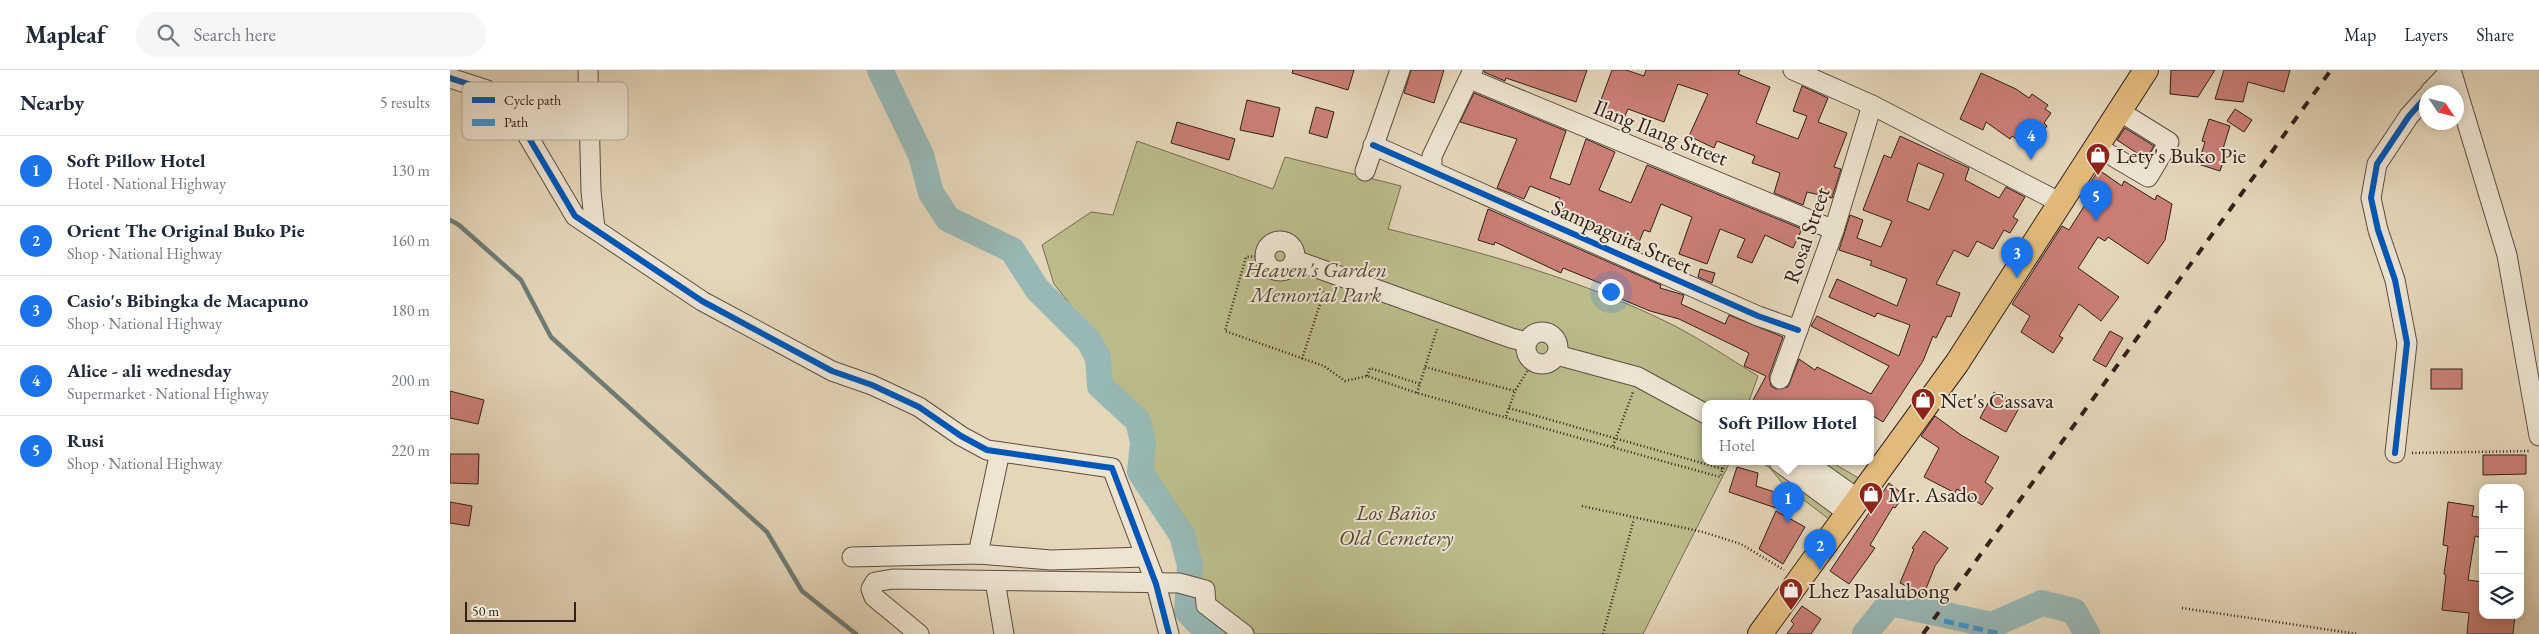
<!DOCTYPE html>
<meta charset="utf-8">
<style>
body{margin:0;font-family:"EB Garamond",serif;background:#f6f6f7;color:#1f2937}
.controls{position:absolute;right:15px;bottom:15px;display:grid;overflow:hidden;border-radius:10px;box-shadow:0 2px 12px #0003}
.controls button{width:45px;height:45px;display:grid;place-items:center;padding:0;border:0;border-bottom:1px solid #e0e1e3;background:#fff;color:#1f2937;font:25px sans-serif}
.compass{position:absolute;left:1969px;top:15px;width:45px;height:45px;border-radius:50%;background:#fff;box-shadow:0 2px 12px #0003;rotate:125deg}
.scale{position:absolute;left:15px;bottom:12px;width:111px;box-sizing:border-box;padding-left:5px;border:2px solid #30211b;border-top:0;font-size:14px;line-height:18px;white-space:nowrap;color:#30211b;-webkit-text-stroke:4px #ede4d2;paint-order:stroke}
.you{position:absolute;left:1160px;top:221px;width:18px;height:18px;margin:-12px;border:4px solid #fff;border-radius:50%;background:#1a73e8;box-shadow:0 0 0 8px #1a73e833}
.badge{display:grid;place-items:center;width:32px;height:32px;border-radius:50%;background:#1a73e8;color:#fff;font-size:16px;font-weight:700}
.pin{position:absolute;translate:-50% -41px;filter:drop-shadow(0 1px 2px #0008)}
.pin::after{content:'';position:absolute;top:26px;width:18px;height:15px;background:inherit;clip-path:polygon(0 0,100% 0,50% 100%)}
.popup{position:absolute;left:1252px;top:330px;width:172px;height:65px;box-sizing:border-box;display:grid;place-content:center;border-radius:10px;background:#fff;filter:drop-shadow(0 1px 4px #0005);font-size:16px;white-space:nowrap;color:#747a83}
.popup b{font-size:19px;color:#1f2937}
.popup::after{content:'';position:absolute;left:50%;top:100%;margin-left:-10px;border:10px solid transparent;border-top-color:#fff}
.list{margin:0;padding:0;list-style:none}
h2{display:flex;justify-content:space-between;align-items:center;height:65px;margin:0;padding:0 20px;font-size:21px}
h2 small{font-size:16px;font-weight:400;color:#747a83}
.list li{display:grid;grid-template-columns:32px 1fr auto;gap:15px;align-items:center;box-sizing:border-box;height:70px;padding:0 20px;border-top:1px solid #e0e1e3}
.list b{display:block;font-size:19px;white-space:nowrap}
.list p{margin:0;font-size:16px;white-space:nowrap;color:#747a83}
.list em{font-size:16px;font-style:normal;color:#747a83}
.icon{flex:none;width:28px;height:28px;fill:none;stroke:currentColor;stroke-width:2;stroke-linecap:round;stroke-linejoin:round}
.map{position:relative;flex:none;width:2089px;height:564px;overflow:hidden}
header{display:flex;align-items:center;gap:30px;box-sizing:border-box;height:70px;padding:0 25px;background:#fff;border-bottom:1px solid #e0e1e3}
header strong{font-size:24px}
nav{display:flex;gap:28px;margin-inline-start:auto;font-size:18px}
.search{width:350px;height:45px;background:#f6f6f7;display:flex;align-items:center;gap:12px;box-sizing:border-box;padding:0 18px;border-radius:28px;color:#747a83;font-size:19px}
main{display:flex}
aside{flex:1;background:#fff}
.map>svg:first-child{display:block}
.green{fill:#bbbc8a;stroke:#766e52}
.lines{fill:none;stroke-linecap:round;stroke-linejoin:round}
.stream{stroke:#6e7c77;stroke-width:4.5}
.river{stroke:#97b8b5;stroke-width:26}
.building{fill:#ca7e75;stroke:#30211b;fill-rule:evenodd}
.minor-casing{stroke:#5d4e42;stroke-width:21}
.major-casing{stroke:#30211b;stroke-width:26}
.path{stroke:#30211b;stroke-width:2.5;stroke-dasharray:1 2.5;stroke-linecap:butt}
.minor{stroke:#ede4d2;stroke-width:19}
.major{stroke:#e2bb7c;stroke-width:24}
.rail{stroke:#30211b;stroke-width:4;stroke-dasharray:9 9;stroke-linecap:butt}
.quiet{stroke:#3d95d4;stroke-width:5;stroke-dasharray:10 5;stroke-linecap:butt}
.cycleway-casing{stroke:#ede4d2;stroke-width:9}
.cycleway{stroke:#0057b8;stroke-width:6}
.labels{text-anchor:middle;stroke-width:4;stroke-linejoin:round;paint-order:stroke}
.street-label{font-size:22px;fill:#30211b;stroke:#ede4d2}
.poi-label{font-size:22px;fill:#30211b;stroke:#ede4d2;text-anchor:start}
.park-label{font-size:22px;font-style:italic;fill:#534837;stroke:#ede4d2}
.key{fill:#ede4d2;stroke:#b4aa9b;stroke-width:1}
.key-label{font-size:14px;fill:#30211b}
</style>
<header>
<strong>Mapleaf</strong>
<div class="search"><svg class="icon" aria-label="search" viewBox="0 0 24 24"><circle cx="10" cy="10" r="6"/><path d="M15 15l6 6"/></svg>Search here</div>
<nav><a>Map</a><a>Layers</a><a>Share</a></nav>
</header>
<main>
<aside>
<h2>Nearby<small>5 results</small></h2>
<ul class="list">
<li><span class="badge">1</span><div><b>Soft Pillow Hotel</b><p>Hotel · National Highway</p></div><em>130 m</em></li>
<li><span class="badge">2</span><div><b>Orient The Original Buko Pie</b><p>Shop · National Highway</p></div><em>160 m</em></li>
<li><span class="badge">3</span><div><b>Casio's Bibingka de Macapuno</b><p>Shop · National Highway</p></div><em>180 m</em></li>
<li><span class="badge">4</span><div><b>Alice - ali wednesday</b><p>Supermarket · National Highway</p></div><em>200 m</em></li>
<li><span class="badge">5</span><div><b>Rusi</b><p>Shop · National Highway</p></div><em>220 m</em></li>
</ul>
</aside>
<div class="map">
<svg width="2089" height="564" viewBox="0 0 2089 564">
<rect width="100%" height="100%" fill="#e4d6b9"/>
<filter id="stains"><feTurbulence type="fractalNoise" baseFrequency=".004" numOctaves="4"/><feColorMatrix values="0 0 0 0 .2 0 0 0 0 .09 0 0 0 0 .02 0 0 0 .5 -.17"/></filter>
<radialGradient id="worn" r=".72"><stop offset=".6" stop-color="#630" stop-opacity="0"/><stop offset="1" stop-color="#630" stop-opacity=".3"/></radialGradient>
<g class="green">
<path d="M687 71 823 119 835 87 951 116 938 159C1035 183 1133 210 1223 255 1252 270 1280 289 1308 306L1298 334H1256V392H1280L1193 564H770L745 539 746 479 697 400 702 363 657 312 648 270 604 214 592 175 641 142 663 145Z"/>
<path d="M1309 392H1381L1419 414 1388 456 1333 414 1319 397Z"/>
</g>
<g class="lines">
<path class="stream" d="M0 150 9 155 71 210 101 267 317 462 352 521 406 564"/>
<g class="river">
<path d="M430 0 471 85 481 123 498 149 562 180 587 219 639 271 648 288 650 316 688 351 693 372 690 402 732 465 740 495 737 541 759 564"/>
<path d="M1415 564 1440 533 1542 555 1592 533 1624 541 1637 564"/>
</g>
</g>
<g class="building">
<path d="M843 0H904L898 20 842 3Z"/>
<path d="M961 0H994L984 33 954 23Z"/>
<path d="M1034 0H1137L1126 32 1056 8 1055 11 1034 2Z"/>
<path d="M1162 0H1176L1194 6 1196 0H1290L1288 4 1320 17 1306 53 1348 69 1357 46 1343 41 1352 16 1378 28 1368 52 1397 63 1384 97 1391 99 1382 128 1357 122 1353 135 1324 123 1330 103 1302 93 1305 86 1267 71 1264 78 1239 66 1258 24 1228 14 1214 52 1178 39 1174 48 1148 38Z"/>
<path d="M1721 0H1765L1748 27 1720 24Z"/>
<path d="M1774 0H1840L1834 22 1798 12 1793 32 1765 29Z"/>
<path d="M1531 3 1566 19 1579 28 1582 24 1598 35 1595 39 1601 43 1594 53 1597 56 1581 79 1562 66 1560 69 1536 52 1533 60 1510 49Z"/>
<path d="M1024 23 1116 61 1100 108 1120 115 1136 69 1165 82 1149 120 1181 133 1197 95 1352 159 1343 178 1315 165 1302 193 1287 187 1295 169 1270 159 1257 194 1229 184 1242 147 1211 134 1200 162 1194 160 1186 179 1104 142 1110 128 1080 116 1074 129 1047 118 1067 69 1010 52Z"/>
<path d="M797 30 830 38 823 67 790 60Z"/>
<path d="M866 37 884 42 877 68 859 63Z"/>
<path d="M1785 39 1802 50 1794 62 1777 51Z"/>
<path d="M1759 49 1780 56 1772 82 1776 84 1770 101 1748 94 1755 72 1752 71Z"/>
<path d="M727 52 785 69 779 90 721 73Z"/>
<path d="M1675 58 1704 76 1696 89 1667 70Z"/>
<path d="M1450 66 1519 98 1515 110 1549 128 1556 117 1575 127 1563 147 1568 150 1560 163 1554 160 1543 179 1527 171 1518 187 1504 180 1486 214 1510 223 1501 247 1497 246 1486 268 1483 266 1473 291 1433 352 1420 344V334H1301L1316 306 1294 296 1299 283 1229 249 1200 241 1159 224 1162 218 1113 198 1111 203 1045 172 1044 175 1028 170 1038 139 1211 215 1210 218 1234 225 1231 234 1275 254 1279 245 1333 267 1319 306 1321 316 1326 319 1338 317 1349 289 1365 300 1367 297 1421 324 1439 296 1361 256 1367 246 1449 286 1460 255 1427 243 1425 247 1379 227 1387 209 1447 236 1457 209 1420 195 1422 191 1389 180 1400 145 1413 150 1407 168 1431 177 1442 151 1413 140 1434 85 1441 88ZM1468 93 1494 104 1479 140 1457 131Z"/>
<path d="M1649 100 1672 116 1674 111 1705 130 1707 125 1722 134 1715 170 1698 194 1658 167 1655 171 1648 167 1628 198 1669 227 1651 251 1629 234 1609 266 1613 268 1603 283 1571 262 1580 246 1562 234 1612 156 1619 160 1640 127 1633 123Z"/>
<path d="M1250 199 1265 203 1262 213 1248 207Z"/>
<path d="M1660 261 1673 268 1656 297 1643 290Z"/>
<rect x="1981" y="299" width="31" height="20"/>
<path d="M0 321 34 330 28 354 0 348Z"/>
<path d="M1544 322 1570 336 1556 362 1530 348Z"/>
<path d="M1485 346 1511 365 1549 387 1535 412 1543 418 1532 435 1507 419 1505 423 1474 407 1489 378 1471 366Z"/>
<path d="M0 384H29L28 414 0 413Z"/>
<path d="M2033 385H2076V404L2033 405Z"/>
<path d="M1287 397 1308 403 1306 416 1334 425 1329 439 1279 422Z"/>
<path d="M1439 413 1454 425 1445 438 1443 437 1420 475 1425 478 1399 514 1380 501Z"/>
<path d="M0 432 22 436 19 456 0 453Z"/>
<path d="M1998 432 2024 436 2022 446 2033 448V468L2025 466 2018 510 2033 512V545H2065L2063 564H2017L2019 543 1992 540 1996 505 1994 504 1998 476 1993 475Z"/>
<path d="M1326 441 1355 457 1333 494 1309 479Z"/>
<path d="M1474 461 1498 478 1485 496 1474 524 1450 513 1464 479 1462 478Z"/>
<path d="M1352 536 1371 549 1361 564H1337L1344 554 1341 551Z"/>
</g>
<g class="lines">
<defs>
<g id="minor">
<path d="M138 0 141 121 145 159"/>
<path d="M1343 0 1422 35 1611 133"/>
<path d="M2001 0 2057 185 2089 366"/>
<path d="M0 8 37 20 63 41 125 146 252 231 382 301 422 315 469 337 511 366 537 380 662 398 706 514 719 564"/>
<path d="M1020 9 1384 160"/>
<path d="M1980 22 2001 0"/>
<path d="M923 75 1308 246 1348 260"/>
<path d="M1647 77 1698 107 1719 72 1669 41"/>
<path d="M915 101 950 0"/>
<path d="M982 101V86L1023 0"/>
<circle cx="830" cy="186" r="15"/>
<path d="M845 190 1061 268 1077 272"/>
<circle cx="1092" cy="278" r="16"/>
<path d="M1107 285 1188 307 1256 344"/>
<path d="M1330 309 1384 160 1422 35"/>
<path d="M1945 383 1957 273 1945 210 1928 160 1921 128 1927 94 1959 46 1976 27"/>
<path d="M1329 392 1398 443"/>
<path d="M1356 392 1408 429"/>
<path d="M528 484 550 382"/>
<path d="M402 487 528 484 601 490 694 487"/>
<path d="M545 511 554 564"/>
<path d="M469 564 424 527 421 519 425 512 443 509 729 513 755 520 756 535 794 564"/>
</g>
<path id="major" d="M1310 564 1507 293 1696 0"/>
</defs>
<use href="#minor" class="minor-casing"/>
<use href="#major" class="major-casing"/>
<g class="path">
<path d="M816 185 796 187 775 261 874 296 895 311 917 306 967 323 1270 407 1275 392"/>
<path d="M852 289 875 219"/>
<path d="M975 297 1065 321"/>
<path d="M917 306 920 298 970 314"/>
<path d="M967 323 987 259"/>
<path d="M1059 338 1273 399"/>
<path d="M1056 346 1065 321 1083 292"/>
<path d="M1163 376 1183 322"/>
<path d="M1962 383 2081 381"/>
<path d="M1132 436 1253 462 1291 474 1334 500"/>
<path d="M1732 538 1908 564"/>
<path d="M1153 564 1184 449"/>
</g>
<use href="#minor" class="minor"/>
<use href="#major" class="major"/>
<path class="rail" d="M1473 564 1881 0"/>
<path class="quiet" d="M1494 551 1550 564"/>
<defs>
<g id="cycleway">
<path d="M0 8 37 20 63 41 125 146 252 231 382 301 422 315 469 337 511 366 537 380 662 398 706 514 719 564"/>
<path d="M923 75 1308 246 1348 260"/>
<path d="M1945 383 1957 273 1945 210 1928 160 1921 128 1927 94 1959 46 1976 27"/>
</g>
</defs>
<use href="#cycleway" class="cycleway-casing"/>
<use href="#cycleway" class="cycleway"/>
</g>
<defs>
<symbol id="shop-pin" viewBox="-11 -11 22 30"><path d="M0 17L-7.5 6A9.5 9.5 0 1 1 7.5 6Z" fill="#8f2418" stroke="#ede4d2"/><path d="M-5-2.5h2.3a2.7 3.5 0 0 1 5.4 0H5L5.5 6h-11ZM-1.5-2.5h3a1.5 2.3 0 0 0-3 0Z" fill="#fff"/></symbol>
</defs>
<g fill-rule="evenodd">
<use href="#shop-pin" x="1634" y="71" width="28" height="38"/>
<use href="#shop-pin" x="1459" y="316" width="28" height="38"/>
<use href="#shop-pin" x="1407" y="410" width="28" height="38"/>
<use href="#shop-pin" x="1327" y="506" width="28" height="38"/>
</g>
<g class="labels">
<g class="street-label">
<text transform="translate(1211 62) rotate(22)" y="8">Ilang Ilang Street</text>
<text transform="translate(1356 165) rotate(-71)" y="8">Rosal Street</text>
<text transform="translate(1172 166) rotate(24)" y="8">Sampaguita Street</text>
</g>
<g class="poi-label">
<text x="1666" y="93">Lety's Buko Pie</text>
<text x="1490" y="338">Net's Cassava</text>
<text x="1438" y="432">Mr. Asado</text>
<text x="1358" y="528">Lhez Pasalubong</text>
</g>
<g class="park-label">
<text x="866" y="207">Heaven's Garden<tspan x="866" dy="25">Memorial Park</tspan></text>
<text x="946" y="450">Los Baños<tspan x="946" dy="25">Old Cemetery</tspan></text>
</g>
</g>
<rect x="12" y="12" width="166" height="58" rx="8" class="key"/>
<rect x="22" y="27" width="23" height="6" fill="#0057b8"/>
<rect x="22" y="49" width="23" height="7" fill="#3d95d4"/>
<g class="key-label">
<text x="54" y="35">Cycle path</text>
<text x="54" y="57">Path</text>
</g>
<rect width="100%" height="100%" filter="url(#stains)"/>
<rect width="100%" height="100%" fill="url(#worn)"/>
</svg>
<div class="controls">
<button>+</button>
<button>−</button>
<button><svg class="icon" aria-label="layers" viewBox="0 0 24 24"><path d="M12 4l9 5-9 5-9-5zM3 14l9 5 9-5"/></svg></button>
</div>
<svg class="compass" viewBox="-18 -18 36 36"><path d="M0-13l5 13h-10z" fill="#e53935"/><path d="M0 13l5-13h-10z" fill="#747a83"/></svg>
<div class="scale">50 m</div>
<div class="you"></div>
<div class="pin badge" style="left:1338px;top:453px">1</div>
<div class="popup"><b>Soft Pillow Hotel</b>Hotel</div>
<div class="pin badge" style="left:1370px;top:500px">2</div>
<div class="pin badge" style="left:1567px;top:208px">3</div>
<div class="pin badge" style="left:1581px;top:90px">4</div>
<div class="pin badge" style="left:1646px;top:151px">5</div>
</div>
</main>
